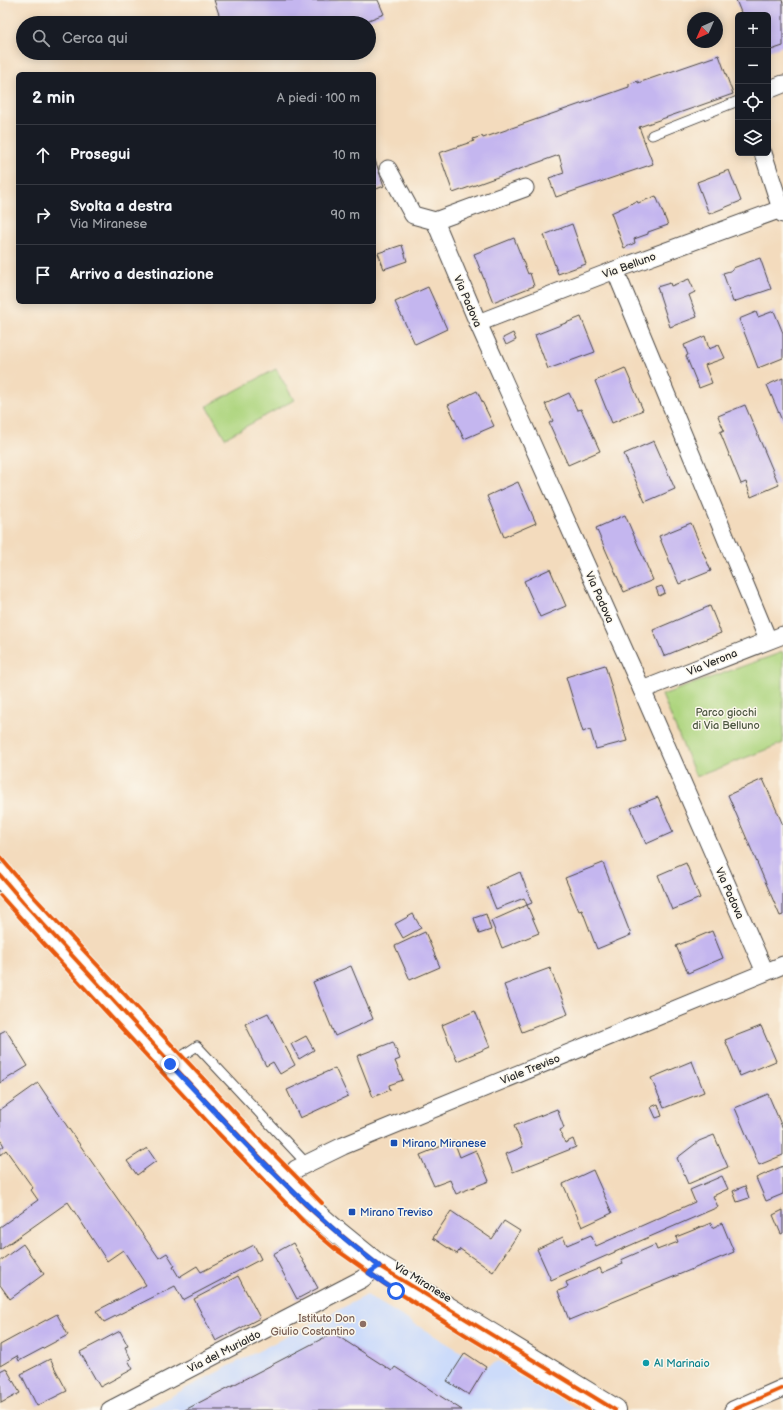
<!DOCTYPE html>
<html lang="it">
<meta charset="utf-8">
<style>
body{margin:0;font-family:"Balsamiq Sans",sans-serif;background:#20242c;color:#f1f3f6}
.controls{position:absolute;right:12px;top:12px;display:grid;overflow:hidden;border-radius:6px;box-shadow:0 2px 10px #0003}
.controls button{width:36px;height:36px;display:grid;place-items:center;padding:0;border:0;border-bottom:1px solid #363941;background:#171b24;color:#f1f3f6;font:20px sans-serif}
.compass{position:absolute;left:687px;top:12px;width:36px;height:36px;border-radius:50%;background:#171b24;box-shadow:0 2px 10px #0003;rotate:225deg}
.stop{position:absolute;width:12px;height:12px;margin:-9px;border:3px solid #2563eb;border-radius:50%;background:#fff}
.stop.end{background:#2563eb;border-color:#fff;box-shadow:0 1px 4px #0008}
.list{margin:0;padding:0;list-style:none}
h2{display:flex;justify-content:space-between;align-items:center;height:52px;margin:0;padding:0 16px;font-size:17px}
h2 small{font-size:13px;font-weight:400;color:#9ea1a6}
.list li{display:grid;grid-template-columns:26px 1fr auto;gap:12px;align-items:center;box-sizing:border-box;height:60px;padding:0 16px;border-top:1px solid #363941}
.list b{display:block;font-size:15px;white-space:nowrap}
.list p{margin:0;font-size:13px;white-space:nowrap;color:#9ea1a6}
.list em{font-size:13px;font-style:normal;color:#9ea1a6}
.icon{flex:none;width:22px;height:22px;fill:none;stroke:currentColor;stroke-width:2;stroke-linecap:round;stroke-linejoin:round}
.map{position:relative;flex:none;width:783px;height:1410px;overflow:hidden}
.search{position:absolute;background:#171b24;box-shadow:0 2px 10px #0003;left:16px;top:16px;width:360px;height:44px;display:flex;align-items:center;gap:10px;box-sizing:border-box;padding:0 14px;border-radius:22px;color:#9ea1a6;font-size:15px}
.panel{position:absolute;background:#171b24;box-shadow:0 2px 10px #0003;left:16px;top:72px;width:360px;height:232px;border-radius:6px}
.map>svg:first-child{display:block}
.built{fill:#ccdbfa}
.green{fill:#aed57f;stroke:#6c8055}
.building{fill:#c4b6ef}
.lines{fill:none;stroke-linecap:round;stroke-linejoin:round}
.lane-casing{stroke:#494541;stroke-width:11}
.street-casing{stroke:#494541;stroke-width:19}
.secondary-casing{stroke:#494541;stroke-width:24}
.lane{stroke:#fff;stroke-width:9}
.street{stroke:#fff;stroke-width:17}
.secondary{stroke:#fff;stroke-width:22}
.cycleway-casing{stroke:#fbf7ec;stroke-width:6}
.cycleway{stroke:#e8590c;stroke-width:4}
.route{stroke:#2563eb;stroke-width:5}
.transit-dot{fill:#1a4fb4;stroke:#fbf7ec;stroke-width:1.5}
.education-dot{fill:#8d6e63;stroke:#fbf7ec;stroke-width:1.5}
.culture-dot{fill:#0f9aa8;stroke:#fbf7ec;stroke-width:1.5}
.labels{text-anchor:middle;stroke-width:3;stroke-linejoin:round;paint-order:stroke}
.street-label{font-size:11px;fill:#2b2b2b;stroke:#fbf7ec}
.park-label{font-size:11px;fill:#4c5640;stroke:#fbf7ec}
.transit-label{font-size:11px;fill:#164399;stroke:#fbf7ec;text-anchor:start}
.education-label{font-size:11px;fill:#785e54;stroke:#fbf7ec;text-anchor:end}
.culture-label{font-size:11px;fill:#0d838f;stroke:#fbf7ec;text-anchor:start}
</style>
<div class="map">
<svg width="783" height="1410" viewBox="0 0 783 1410">
<rect width="100%" height="100%" fill="#fbf7ec"/>
<filter id="ink" filterUnits="userSpaceOnUse"><feTurbulence type="fractalNoise" baseFrequency=".025" numOctaves="2"/><feDisplacementMap in="SourceGraphic" scale="8" xChannelSelector="R" yChannelSelector="G"/><feConvolveMatrix kernelMatrix="1 2 1 2 8 2 1 2 1" color-interpolation-filters="sRGB"/></filter>
<filter id="wash" filterUnits="userSpaceOnUse"><feTurbulence type="fractalNoise" baseFrequency=".012" numOctaves="4" result="noise"/><feDisplacementMap in="SourceGraphic" scale="16" xChannelSelector="R" yChannelSelector="G"/><feGaussianBlur stdDeviation="0.9" result="paint"/><feColorMatrix in="noise" values="0 0 0 0 0 0 0 0 0 0 0 0 0 0 0 0 0 1.4 0 .05"/><feComposite in="paint" operator="in"/></filter>
<g filter="url(#wash)">
<rect width="100%" height="100%" fill="#f3dbbd"/>
<path class="built" d="M367 1295 486 1367 499 1361 580 1410H144Z"/>
<g class="green">
<path d="M276 369 294 400 225 438 207 406Z"/>
<path d="M783 652V743L696 777 662 695Z"/>
</g>
<g id="blocks">
<g class="building">
<path d="M214 0H378L384 14 361 23H253L251 19 240 23H222Z"/>
<path d="M736 0H782L783 3V46L768 51V15H742Z"/>
<path d="M264 53H280L266 58Z"/>
<path d="M719 55 733 94 639 127 653 164 556 197 549 178 564 173 559 155 453 193 439 153 474 141 473 139 482 136 483 138 629 87V84L638 81V83Z"/>
<path d="M374 157 384 186 374 190Z"/>
<path d="M729 170 741 201 709 214 697 182Z"/>
<path d="M656 196 668 225 648 232V234L634 239 635 243 624 248 611 213 637 201 638 203Z"/>
<path d="M572 224 586 264 558 274 544 235Z"/>
<path d="M514 238 528 274 530 273 534 286 493 302 474 254Z"/>
<path d="M402 245 407 261 384 269 378 253Z"/>
<path d="M760 258 771 289 733 302 723 273 733 270V268Z"/>
<path d="M689 279 695 292 689 295 697 317 670 327 657 287 670 283 671 286Z"/>
<path d="M428 287 447 329 415 344 395 302Z"/>
<path d="M774 311 783 333V358L758 368 739 319 756 312 758 317Z"/>
<path d="M581 317 595 352 548 369 535 335Z"/>
<path d="M513 333 516 340 506 345 503 338Z"/>
<path d="M705 336 709 349 719 345 725 358 705 365 712 383 699 388 686 356 688 355 684 345Z"/>
<path d="M625 368 643 410 612 423 595 381Z"/>
<path d="M783 378V423L767 385Z"/>
<path d="M477 391 494 426 464 439 448 405Z"/>
<path d="M569 393 577 410 581 409 600 451 568 465 549 423 553 421 545 404Z"/>
<path d="M745 405 779 485 751 497 746 482 741 484 720 432 724 430 718 416Z"/>
<path d="M654 441 675 489 645 502 624 454Z"/>
<path d="M518 482 536 523 504 537 487 496Z"/>
<path d="M625 515 653 580 624 592 596 528Z"/>
<path d="M691 523 711 571 679 584 659 536Z"/>
<path d="M550 569 566 606 540 617 524 581Z"/>
<path d="M662 586 665 593 659 596 656 588Z"/>
<path d="M710 606 721 633 664 656 653 630Z"/>
<path d="M605 665 627 741 596 749 590 729 583 732 566 677Z"/>
<path d="M763 779 783 825V915L780 916 728 795Z"/>
<path d="M658 797 673 832 646 844 631 808Z"/>
<path d="M603 863 631 935 597 949 582 910 579 911 565 878Z"/>
<path d="M686 863 700 898 672 910 658 875Z"/>
<path d="M520 872 532 903 527 905 524 898 496 909 487 887Z"/>
<path d="M527 905 539 933 502 948 491 921Z"/>
<path d="M413 914 421 928 403 938 395 924Z"/>
<path d="M486 914 491 930 479 934 474 918Z"/>
<path d="M712 931 723 958 688 973 676 946Z"/>
<path d="M425 932 440 967 410 980 395 946Z"/>
<path d="M351 966 373 1019 335 1036 313 982Z"/>
<path d="M550 968 568 1014 522 1032 504 985Z"/>
<path d="M475 1011 490 1047 457 1061 442 1025Z"/>
<path d="M268 1013 295 1065 280 1074 273 1062 266 1066 245 1024Z"/>
<path d="M761 1026 776 1061 740 1076 725 1040Z"/>
<path d="M6 1030 28 1066 0 1083V1033Z"/>
<path d="M306 1036 314 1050 299 1059 291 1044Z"/>
<path d="M393 1042 400 1059 395 1061 403 1080 389 1085 390 1090 373 1097 357 1056Z"/>
<path d="M692 1061 704 1092 664 1108 651 1078Z"/>
<path d="M335 1068 348 1096 300 1118 287 1090Z"/>
<path d="M38 1083 73 1135 159 1258 167 1253 175 1266 173 1267 179 1277 197 1266 201 1272 254 1245 261 1259 183 1300 175 1286 104 1322 96 1311 146 1285 123 1250 107 1261 68 1202 0 1250V1227L38 1200 31 1190 33 1188 6 1150 0 1155V1149L4 1146 0 1139V1110Z"/>
<path d="M768 1094 783 1129V1155L759 1165 735 1108Z"/>
<path d="M658 1104 662 1116 656 1118 651 1107Z"/>
<path d="M557 1109 564 1128 560 1130 565 1143 573 1139 576 1147 513 1172 506 1154 523 1147 514 1126Z"/>
<path d="M714 1135 728 1167 688 1184 677 1158 699 1141Z"/>
<path d="M454 1141 460 1157 476 1150 489 1181 456 1194 450 1180 434 1186 420 1155Z"/>
<path d="M147 1148 156 1161 137 1175 127 1161Z"/>
<path d="M783 1166V1194L766 1201 756 1178Z"/>
<path d="M593 1170 612 1213 582 1227 563 1184Z"/>
<path d="M722 1176 728 1189 713 1196 718 1207 551 1280 537 1249 563 1237 567 1245 591 1235 596 1246 695 1202 690 1190Z"/>
<path d="M745 1186 749 1198 737 1202 733 1191Z"/>
<path d="M783 1210V1233L781 1234 773 1215Z"/>
<path d="M451 1211 492 1239 504 1221 520 1231 493 1272 460 1249 457 1254 433 1238Z"/>
<path d="M711 1223 712 1228 722 1223 734 1252 569 1320 558 1291 568 1287 566 1282 600 1268 602 1273 623 1264 621 1260 655 1245 657 1250 678 1242 676 1237Z"/>
<path d="M293 1243 318 1288 297 1299 273 1254Z"/>
<path d="M23 1244 44 1274 10 1299 0 1285V1261Z"/>
<path d="M238 1276 260 1318 216 1341 194 1299Z"/>
<path d="M57 1314 68 1335 19 1361 17 1356 0 1366V1345Z"/>
<path d="M120 1331 128 1346 125 1347 131 1359 128 1360 133 1369 100 1387 80 1352Z"/>
<path d="M333 1333 392 1371 395 1367 462 1410H185Z"/>
<path d="M465 1353 486 1367 469 1395 447 1381Z"/>
<path d="M50 1359 67 1391 37 1406 21 1374Z"/>
<path d="M6 1368 20 1393 1 1403 0 1371Z"/>
</g>
</g>
</g>
<g filter="url(#ink)">
<use href="#blocks" fill-opacity="0" stroke="#494541" stroke-width="1"/>
<g class="lines">
<defs>
<g id="lane">
<path d="M652 135 738 101"/>
<path d="M170 1064 197 1046 306 1163"/>
</g>
<g id="street">
<path d="M768 90 783 84"/>
<path d="M763 153 781 209"/>
<path d="M388 169 413 215 435 221"/>
<path d="M525 188 435 221 478 323 642 690 765 972"/>
<path d="M615 270 768 640"/>
<path d="M478 323 615 270 781 209 783 214"/>
<path d="M642 690 783 635"/>
<path d="M284 1183 296 1169 343 1146 783 965"/>
<path d="M110 1410 362 1279 379 1266"/>
<path d="M733 1410 783 1388"/>
</g>
<path id="secondary" d="M0 875 23 902 211 1107 306 1205 331 1227 379 1266 615 1410"/>
</defs>
<use href="#lane" class="lane-casing"/>
<use href="#street" class="street-casing"/>
<use href="#secondary" class="secondary-casing"/>
<use href="#lane" class="lane"/>
<use href="#street" class="street"/>
<use href="#secondary" class="secondary"/>
<defs>
<g id="cycleway">
<path d="M0 857 35 898 264 1144 322 1203"/>
<path d="M0 875 23 902 211 1107 306 1205 331 1227 379 1266 615 1410"/>
<path d="M0 895 42 942 217 1132 307 1225 334 1248 385 1284 464 1334 589 1410"/>
<path d="M733 1410 783 1388"/>
</g>
</defs>
<use href="#cycleway" class="cycleway-casing"/>
<use href="#cycleway" class="cycleway"/>
</g>
</g>
<g class="lines" filter="url(#ink)">
<path class="route" d="M170 1064C222 1119 273 1175 329 1225 345 1240 362 1252 379 1266L369 1273 396 1291"/>
</g>
<g class="transit-dot">
<rect x="390" y="1139" width="8" height="8" rx="2"/>
<rect x="348" y="1208" width="8" height="8" rx="2"/>
</g>
<circle class="education-dot" cx="363" cy="1324" r="4"/>
<circle class="culture-dot" cx="646" cy="1363" r="4"/>
<g class="labels">
<g class="street-label">
<text transform="translate(629 265) rotate(-20)" y="4">Via Belluno</text>
<text transform="translate(468 301) rotate(67)" y="4">Via Padova</text>
<text transform="translate(600 597) rotate(66)" y="4">Via Padova</text>
<text transform="translate(712 662) rotate(-22)" y="4">Via Verona</text>
<text transform="translate(730 893) rotate(66)" y="4">Via Padova</text>
<text transform="translate(530 1069) rotate(-22)" y="4">Viale Treviso</text>
<text transform="translate(423 1282) rotate(32)" y="4">Via Miranese</text>
<text transform="translate(224 1351) rotate(-27)" y="4">Via del Murialdo</text>
</g>
<g class="park-label">
<text x="726" y="716">Parco giochi<tspan x="726" dy="13">di Via Belluno</tspan></text>
</g>
<g class="transit-label">
<text x="402" y="1147">Mirano Miranese</text>
<text x="360" y="1216">Mirano Treviso</text>
</g>
<g class="education-label">
<text x="355" y="1322">Istituto Don<tspan x="355" dy="13">Giulio Costantino</tspan></text>
</g>
<g class="culture-label">
<text x="654" y="1367">Al Marinaio</text>
</g>
</g>
</svg>
<div class="controls">
<button>+</button>
<button>−</button>
<button><svg class="icon" aria-label="locate" viewBox="0 0 24 24"><circle cx="12" cy="12" r="6"/><path d="M12 2v4M12 18v4M2 12h4M18 12h4"/></svg></button>
<button><svg class="icon" aria-label="layers" viewBox="0 0 24 24"><path d="M12 4l9 5-9 5-9-5zM3 14l9 5 9-5"/></svg></button>
</div>
<svg class="compass" viewBox="-18 -18 36 36"><path d="M0-13l5 13h-10z" fill="#e53935"/><path d="M0 13l5-13h-10z" fill="#9ea1a6"/></svg>
<div class="stop" style="left:396px;top:1291px"></div>
<div class="stop end" style="left:170px;top:1064px"></div>
<div class="search"><svg class="icon" aria-label="search" viewBox="0 0 24 24"><circle cx="10" cy="10" r="6"/><path d="M15 15l6 6"/></svg>Cerca qui</div>
<section class="panel">
<h2>2 min<small>A piedi · 100 m</small></h2>
<ul class="list">
<li><svg class="icon" aria-label="ahead" viewBox="0 0 24 24"><path d="M12 20V5M6 11l6-6 6 6"/></svg><div><b>Prosegui</b></div><em>10 m</em></li>
<li><svg class="icon" aria-label="right" viewBox="0 0 24 24"><path d="M7 20v-9h11M14 6l5 5-5 5"/></svg><div><b>Svolta a destra</b><p>Via Miranese</p></div><em>90 m</em></li>
<li><svg class="icon" aria-label="arrive" viewBox="0 0 24 24"><path d="M6 21V4h12l-3 4 3 4H6"/></svg><div><b>Arrivo a destinazione</b></div></li>
</ul>
</section>
</div>
